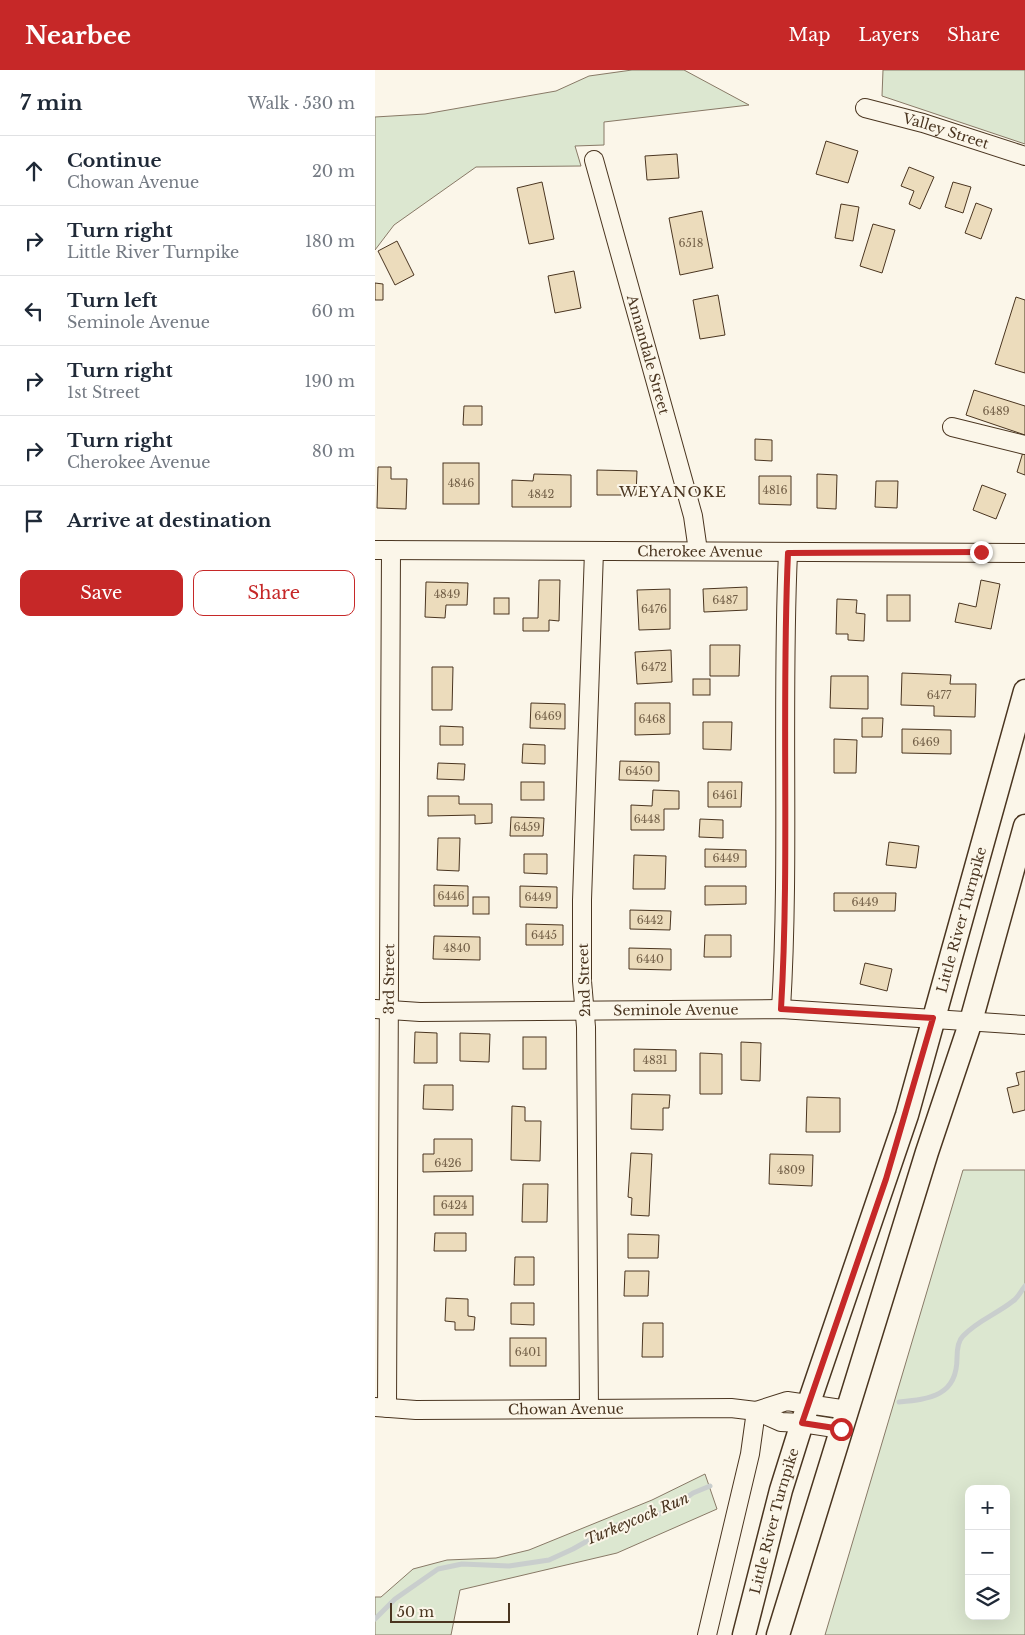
<!DOCTYPE html>
<meta charset="utf-8">
<style>
body{margin:0;font-family:"Libre Baskerville",serif;background:#f6f6f7;color:#1f2937}
.controls{position:absolute;right:15px;bottom:15px;display:grid;overflow:hidden;border-radius:10px;box-shadow:0 5px 20px #0002}
.controls button{width:45px;height:45px;display:grid;place-items:center;padding:0;border:0;border-bottom:1px solid #e0e1e3;background:#fff;color:#1f2937;font:25px sans-serif}
.scale{position:absolute;left:15px;bottom:12px;width:120px;box-sizing:border-box;padding-left:5px;border:2px solid #4a3520;border-top:0;font-size:14px;line-height:18px;white-space:nowrap;color:#4a3520;-webkit-text-stroke:4px #fbf6e9;paint-order:stroke}
.stop{position:absolute;width:15px;height:15px;margin:-11px;border:4px solid #c62828;border-radius:50%;background:#fff}
.stop.end{background:#c62828;border-color:#fff;box-shadow:0 1px 5px #0008}
.list{margin:0;padding:0;list-style:none}
h2{display:flex;justify-content:space-between;align-items:center;height:65px;margin:0;padding:0 20px;font-size:21px}
h2 small{font-size:16px;font-weight:400;color:#747a83}
.list li{display:grid;grid-template-columns:32px 1fr auto;gap:15px;align-items:center;box-sizing:border-box;height:70px;padding:0 20px;border-top:1px solid #e0e1e3}
.list b{display:block;font-size:19px;white-space:nowrap}
.list p{margin:0;font-size:16px;white-space:nowrap;color:#747a83}
.list em{font-size:16px;font-style:normal;color:#747a83}
.actions{display:flex;gap:10px;padding:15px 20px}
.actions a{flex:1;padding:11px 0;border:1px solid #c62828;border-radius:10px;text-align:center;font-size:18px;color:#c62828}
.actions .main{background:#c62828;color:#fff}
.icon{flex:none;width:28px;height:28px;fill:none;stroke:currentColor;stroke-width:2;stroke-linecap:round;stroke-linejoin:round}
.map{position:relative;flex:none;width:650px;height:1565px;overflow:hidden}
header{display:flex;align-items:center;gap:30px;box-sizing:border-box;height:70px;padding:0 25px;background:#c62828;color:#fff}
header strong{font-size:24px}
nav{display:flex;gap:28px;margin-inline-start:auto;font-size:18px}
main{display:flex}
aside{flex:1;background:#fff}
.map>svg:first-child{display:block}
.green{fill:#dce7d0;stroke:#887966;fill-rule:evenodd}
.lines{fill:none;stroke-linecap:round;stroke-linejoin:round}
.stream{stroke:#c9cecd;stroke-width:5}
.building{fill:#ecdcbc;stroke:#4a3520}
.minor-casing{stroke:#4a3520;stroke-width:20}
.major-casing{stroke:#4a3520;stroke-width:25}
.minor{stroke:#fbf6e9;stroke-width:18}
.major{stroke:#fbf6e9;stroke-width:22}
.route{stroke:#c62828;stroke-width:6}
.labels{text-anchor:middle;stroke-width:4;stroke-linejoin:round;paint-order:stroke}
.number-label{font-size:11px;fill:#725f47}
.street-label{font-size:14px;fill:#4a3520;stroke:#fbf6e9}
.neighbourhood-label{font-size:15px;letter-spacing:1px;fill:#4a3520;stroke:#fbf6e9}
.water-label{font-size:15px;font-style:italic;fill:#4a3520;stroke:#fbf6e9}
</style>
<header>
<strong>Nearbee</strong>
<nav><a>Map</a><a>Layers</a><a>Share</a></nav>
</header>
<main>
<aside>
<h2>7 min<small>Walk · 530 m</small></h2>
<ul class="list">
<li><svg class="icon" aria-label="ahead" viewBox="0 0 24 24"><path d="M12 20V5M6 11l6-6 6 6"/></svg><div><b>Continue</b><p>Chowan Avenue</p></div><em>20 m</em></li>
<li><svg class="icon" aria-label="right" viewBox="0 0 24 24"><path d="M7 20v-9h11M14 6l5 5-5 5"/></svg><div><b>Turn right</b><p>Little River Turnpike</p></div><em>180 m</em></li>
<li><svg class="icon" aria-label="left" viewBox="0 0 24 24"><path d="M17 20v-9H6M10 6l-5 5 5 5"/></svg><div><b>Turn left</b><p>Seminole Avenue</p></div><em>60 m</em></li>
<li><svg class="icon" aria-label="right" viewBox="0 0 24 24"><path d="M7 20v-9h11M14 6l5 5-5 5"/></svg><div><b>Turn right</b><p>1st Street</p></div><em>190 m</em></li>
<li><svg class="icon" aria-label="right" viewBox="0 0 24 24"><path d="M7 20v-9h11M14 6l5 5-5 5"/></svg><div><b>Turn right</b><p>Cherokee Avenue</p></div><em>80 m</em></li>
<li><svg class="icon" aria-label="arrive" viewBox="0 0 24 24"><path d="M6 21V4h12l-3 4 3 4H6"/></svg><div><b>Arrive at destination</b></div></li>
</ul>
<div class="actions"><a class="main">Save</a><a>Share</a></div>
</aside>
<div class="map">
<svg width="650" height="1565" viewBox="0 0 650 1565">
<rect width="100%" height="100%" fill="#fbf6e9"/>
<g class="green">
<path d="M257 0H309L374 35 229 52V75L200 76 206 96 101 97 19 155 0 180V47L50 44 181 21 214 6Z"/>
<path d="M508 0H650V74L507 26Z"/>
<path d="M588 1100H650V1565H450ZM594 1419H631V1546H594Z"/>
<path d="M330 1404 342 1439 242 1483 85 1520 76 1565H0V1527H6L38 1499 72 1490 121 1488 154 1480 277 1430Z"/>
</g>
<g class="lines">
<g class="stream">
<path d="M524 1332C555 1329 582 1326 582 1288 582 1281 583 1271 588 1266 603 1250 622 1244 638 1231 643 1228 646 1221 650 1216"/>
<path d="M0 1549 20 1529 63 1499 87 1494 134 1496 174 1490 198 1479 239 1456 259 1449 279 1446 298 1437 318 1423 335 1416"/>
</g>
</g>
<g class="building">
<path d="M451 71 483 81 473 113 441 104Z"/>
<path d="M302 84 304 108 272 110 270 86Z"/>
<path d="M534 97 559 107 545 139 534 134 539 121 526 116Z"/>
<path d="M167 112 179 169 154 174 142 118Z"/>
<path d="M578 112 596 117 588 143 570 137Z"/>
<path d="M601 133 617 139 606 169 590 163Z"/>
<path d="M466 134 484 137 478 171 460 168Z"/>
<path d="M327 141 338 198 305 205 294 148Z"/>
<path d="M498 154 520 160 507 203 485 196Z"/>
<path d="M22 171 39 205 20 215 3 181Z"/>
<path d="M199 201 206 238 180 243 173 206Z"/>
<path d="M0 213 8 214V230H0Z"/>
<path d="M343 225 350 265 325 269 318 230Z"/>
<path d="M641 227 650 230V303L620 294Z"/>
<path d="M599 320 650 336V365L591 345Z"/>
<path d="M89 336H107V355H88Z"/>
<path d="M380 369 397 370V391L380 390Z"/>
<path d="M648 382 650 383V405L642 402Z"/>
<rect x="68" y="393" width="36" height="41"/>
<path d="M3 397H16V409H32L31 439 2 438Z"/>
<path d="M222 400 262 401 261 425H222Z"/>
<path d="M159 404 196 405V437H137V410L158 411Z"/>
<path d="M442 404 462 405 461 439 442 438Z"/>
<path d="M384 406H416V435L384 434Z"/>
<path d="M501 411H523L522 438 500 437Z"/>
<path d="M607 415 631 424 621 449 598 440Z"/>
<path d="M164 510H185L184 551 174 550V561H148V548H163Z"/>
<path d="M606 510 625 514 616 559 580 552 584 533 601 537Z"/>
<path d="M51 512 93 513 92 535H71L70 548 50 547Z"/>
<path d="M372 517V540L329 542 328 519Z"/>
<path d="M295 519V559L264 560 262 520Z"/>
<rect x="512" y="525" width="23" height="26"/>
<rect x="119" y="528" width="15" height="16"/>
<path d="M462 529 482 530 481 543 490 544 489 571 473 570V564H461Z"/>
<path d="M335 575H365L364 606H335Z"/>
<path d="M296 580 297 612 262 614 260 582Z"/>
<path d="M57 597H78L77 640H57Z"/>
<path d="M527 603 576 605 575 614H601L600 647 559 646V636L526 635Z"/>
<path d="M456 606H493V639L455 638Z"/>
<rect x="318" y="609" width="17" height="16"/>
<path d="M156 633 190 634V659L155 658Z"/>
<path d="M260 633H295V664L260 665Z"/>
<path d="M487 648H508L507 667H487Z"/>
<path d="M328 652H357L356 680 328 679Z"/>
<path d="M65 656 88 657V675H65Z"/>
<path d="M527 659 576 660V684L527 683Z"/>
<path d="M459 669 482 670 481 703H459Z"/>
<path d="M148 674 170 675V694L147 693Z"/>
<path d="M245 691 284 692V711L244 710Z"/>
<path d="M63 693 90 694 89 710 62 709Z"/>
<rect x="146" y="712" width="23" height="18"/>
<path d="M333 712H367L366 737H333Z"/>
<path d="M278 720 304 721V739H289V760H256V735L277 736Z"/>
<path d="M53 726H84V734H117V753L100 754V745L53 746Z"/>
<path d="M136 747 169 748 168 766H135Z"/>
<path d="M325 749 348 750V768L324 767Z"/>
<path d="M63 768H85L84 801 62 800Z"/>
<path d="M514 772 544 776 541 798 511 795Z"/>
<path d="M330 779 371 780V797H330Z"/>
<path d="M149 784H172V804L149 803Z"/>
<path d="M259 785 291 786 290 819H258Z"/>
<path d="M59 815 93 816V836H59Z"/>
<path d="M145 816 182 817V838L145 837Z"/>
<path d="M330 816H371V834L330 835Z"/>
<path d="M459 823H521L520 841H459Z"/>
<rect x="98" y="827" width="16" height="17"/>
<path d="M255 840 296 841 295 860 255 859Z"/>
<path d="M151 854 188 855V875H151Z"/>
<path d="M330 865H356V887H329Z"/>
<path d="M59 866 105 867V890L58 889Z"/>
<path d="M254 878 296 879V900L254 899Z"/>
<path d="M490 893 517 899 512 921 485 914Z"/>
<path d="M40 962 62 963V993H39Z"/>
<path d="M85 963 115 964 114 992 85 991Z"/>
<rect x="148" y="967" width="23" height="32"/>
<path d="M366 972 386 973 385 1011 366 1010Z"/>
<path d="M259 979 301 980V1001H259Z"/>
<path d="M325 983 347 984V1024H325Z"/>
<path d="M650 1001V1040L638 1043 632 1018 644 1015 641 1003Z"/>
<path d="M49 1015H78V1040L48 1039Z"/>
<path d="M257 1024 295 1025 294 1038H288V1060L256 1059Z"/>
<path d="M432 1027 465 1028V1062H431Z"/>
<path d="M137 1036 150 1037V1051H166L165 1091 136 1090Z"/>
<path d="M59 1069H97V1101L48 1102V1084H59Z"/>
<path d="M256 1083 277 1084 274 1146 256 1145 257 1128 253 1127Z"/>
<path d="M395 1084 438 1085 437 1116 394 1114Z"/>
<path d="M148 1114H173L172 1152H147Z"/>
<rect x="59" y="1126" width="39" height="19"/>
<path d="M60 1163H91V1181H59Z"/>
<path d="M253 1164 284 1165 283 1188H253Z"/>
<path d="M140 1187H159V1215H139Z"/>
<path d="M250 1201H274L273 1226H249Z"/>
<path d="M71 1228 93 1229V1246L100 1247 99 1260H80V1252L70 1251Z"/>
<path d="M136 1233H159V1255L136 1254Z"/>
<path d="M268 1253H288V1287H267Z"/>
<rect x="135" y="1268" width="36" height="28"/>
</g>
<g class="lines">
<defs>
<g id="minor">
<path id="s1" d="M490 38 548 53 650 86"/>
<path id="s2" d="M219 90 318 446 323 481"/>
<path d="M577 357 650 375"/>
<path id="s3" d="M0 480 650 483"/>
<path id="s4" d="M0 939 45 942 406 939 650 955"/>
<path d="M406 939C415 787 406 635 413 483"/>
<path id="s5" d="M0 1337 41 1340 356 1338 381 1341 406 1352 427 1353 466 1359"/>
<path id="s6" d="M12 1338 16 480"/>
<path d="M214 1339 211 957 207 911V830L219 481"/>
<path d="M381 1341 412 1331 473 1340"/>
<path d="M332 1565 375 1384 381 1341"/>
</g>
<g id="major">
<path id="s7" d="M369 1565 406 1420 427 1353 532 1045 650 621"/>
<path d="M403 1565 552 1082 596 951 650 756"/>
</g>
</defs>
<use href="#minor" class="minor-casing"/>
<use href="#major" class="major-casing"/>
<use href="#minor" class="minor"/>
<use href="#major" class="major"/>
</g>
<g class="lines">
<path class="route" d="M466 1359 427 1353 511 1109 558 948 406 939C415 787 406 635 413 483L606 482"/>
</g>
<g class="labels">
<g class="number-label">
<text x="316" y="177">6518</text>
<text x="621" y="345">6489</text>
<text x="86" y="417">4846</text>
<text x="400" y="424">4816</text>
<text x="166" y="428">4842</text>
<text x="72" y="528">4849</text>
<text x="350" y="534">6487</text>
<text x="279" y="543">6476</text>
<text x="279" y="601">6472</text>
<text x="564" y="629">6477</text>
<text x="173" y="650">6469</text>
<text x="277" y="653">6468</text>
<text x="551" y="676">6469</text>
<text x="264" y="705">6450</text>
<text x="350" y="729">6461</text>
<text x="272" y="753">6448</text>
<text x="152" y="761">6459</text>
<text x="351" y="792">6449</text>
<text x="76" y="830">6446</text>
<text x="163" y="831">6449</text>
<text x="490" y="836">6449</text>
<text x="275" y="854">6442</text>
<text x="169" y="869">6445</text>
<text x="82" y="882">4840</text>
<text x="275" y="893">6440</text>
<text x="280" y="994">4831</text>
<text x="73" y="1097">6426</text>
<text x="416" y="1104">4809</text>
<text x="79" y="1139">6424</text>
<text x="153" y="1286">6401</text>
</g>
<g class="street-label">
<text dy="5" stroke="none"><textPath href="#s1" startOffset="84">Valley Street</textPath></text>
<text dy="5" stroke="none"><textPath href="#s2" startOffset="202">Annandale Street</textPath></text>
<text dy="5" stroke="none"><textPath href="#s3" startOffset="325">Cherokee Avenue</textPath></text>
<text dy="5" stroke="none"><textPath href="#s7" startOffset="748">Little River Turnpike</textPath></text>
<text dy="5" stroke="none"><textPath href="#s6" startOffset="429">3rd Street</textPath></text>
<text transform="translate(209 910) rotate(-92)" y="5">2nd Street</text>
<text dy="5" stroke="none"><textPath href="#s4" startOffset="301">Seminole Avenue</textPath></text>
<text dy="5" stroke="none"><textPath href="#s5" startOffset="191">Chowan Avenue</textPath></text>
<text dy="5" stroke="none"><textPath href="#s7" startOffset="118">Little River Turnpike</textPath></text>
</g>
<g class="neighbourhood-label">
<text x="298" y="427">WEYANOKE</text>
</g>
<g class="water-label">
<text transform="translate(262 1449) rotate(-23)" y="5">Turkeycock Run</text>
</g>
</g>
</svg>
<div class="controls">
<button>+</button>
<button>−</button>
<button><svg class="icon" aria-label="layers" viewBox="0 0 24 24"><path d="M12 4l9 5-9 5-9-5zM3 14l9 5 9-5"/></svg></button>
</div>
<div class="scale">50 m</div>
<div class="stop" style="left:466px;top:1359px"></div>
<div class="stop end" style="left:606px;top:482px"></div>
</div>
</main>
